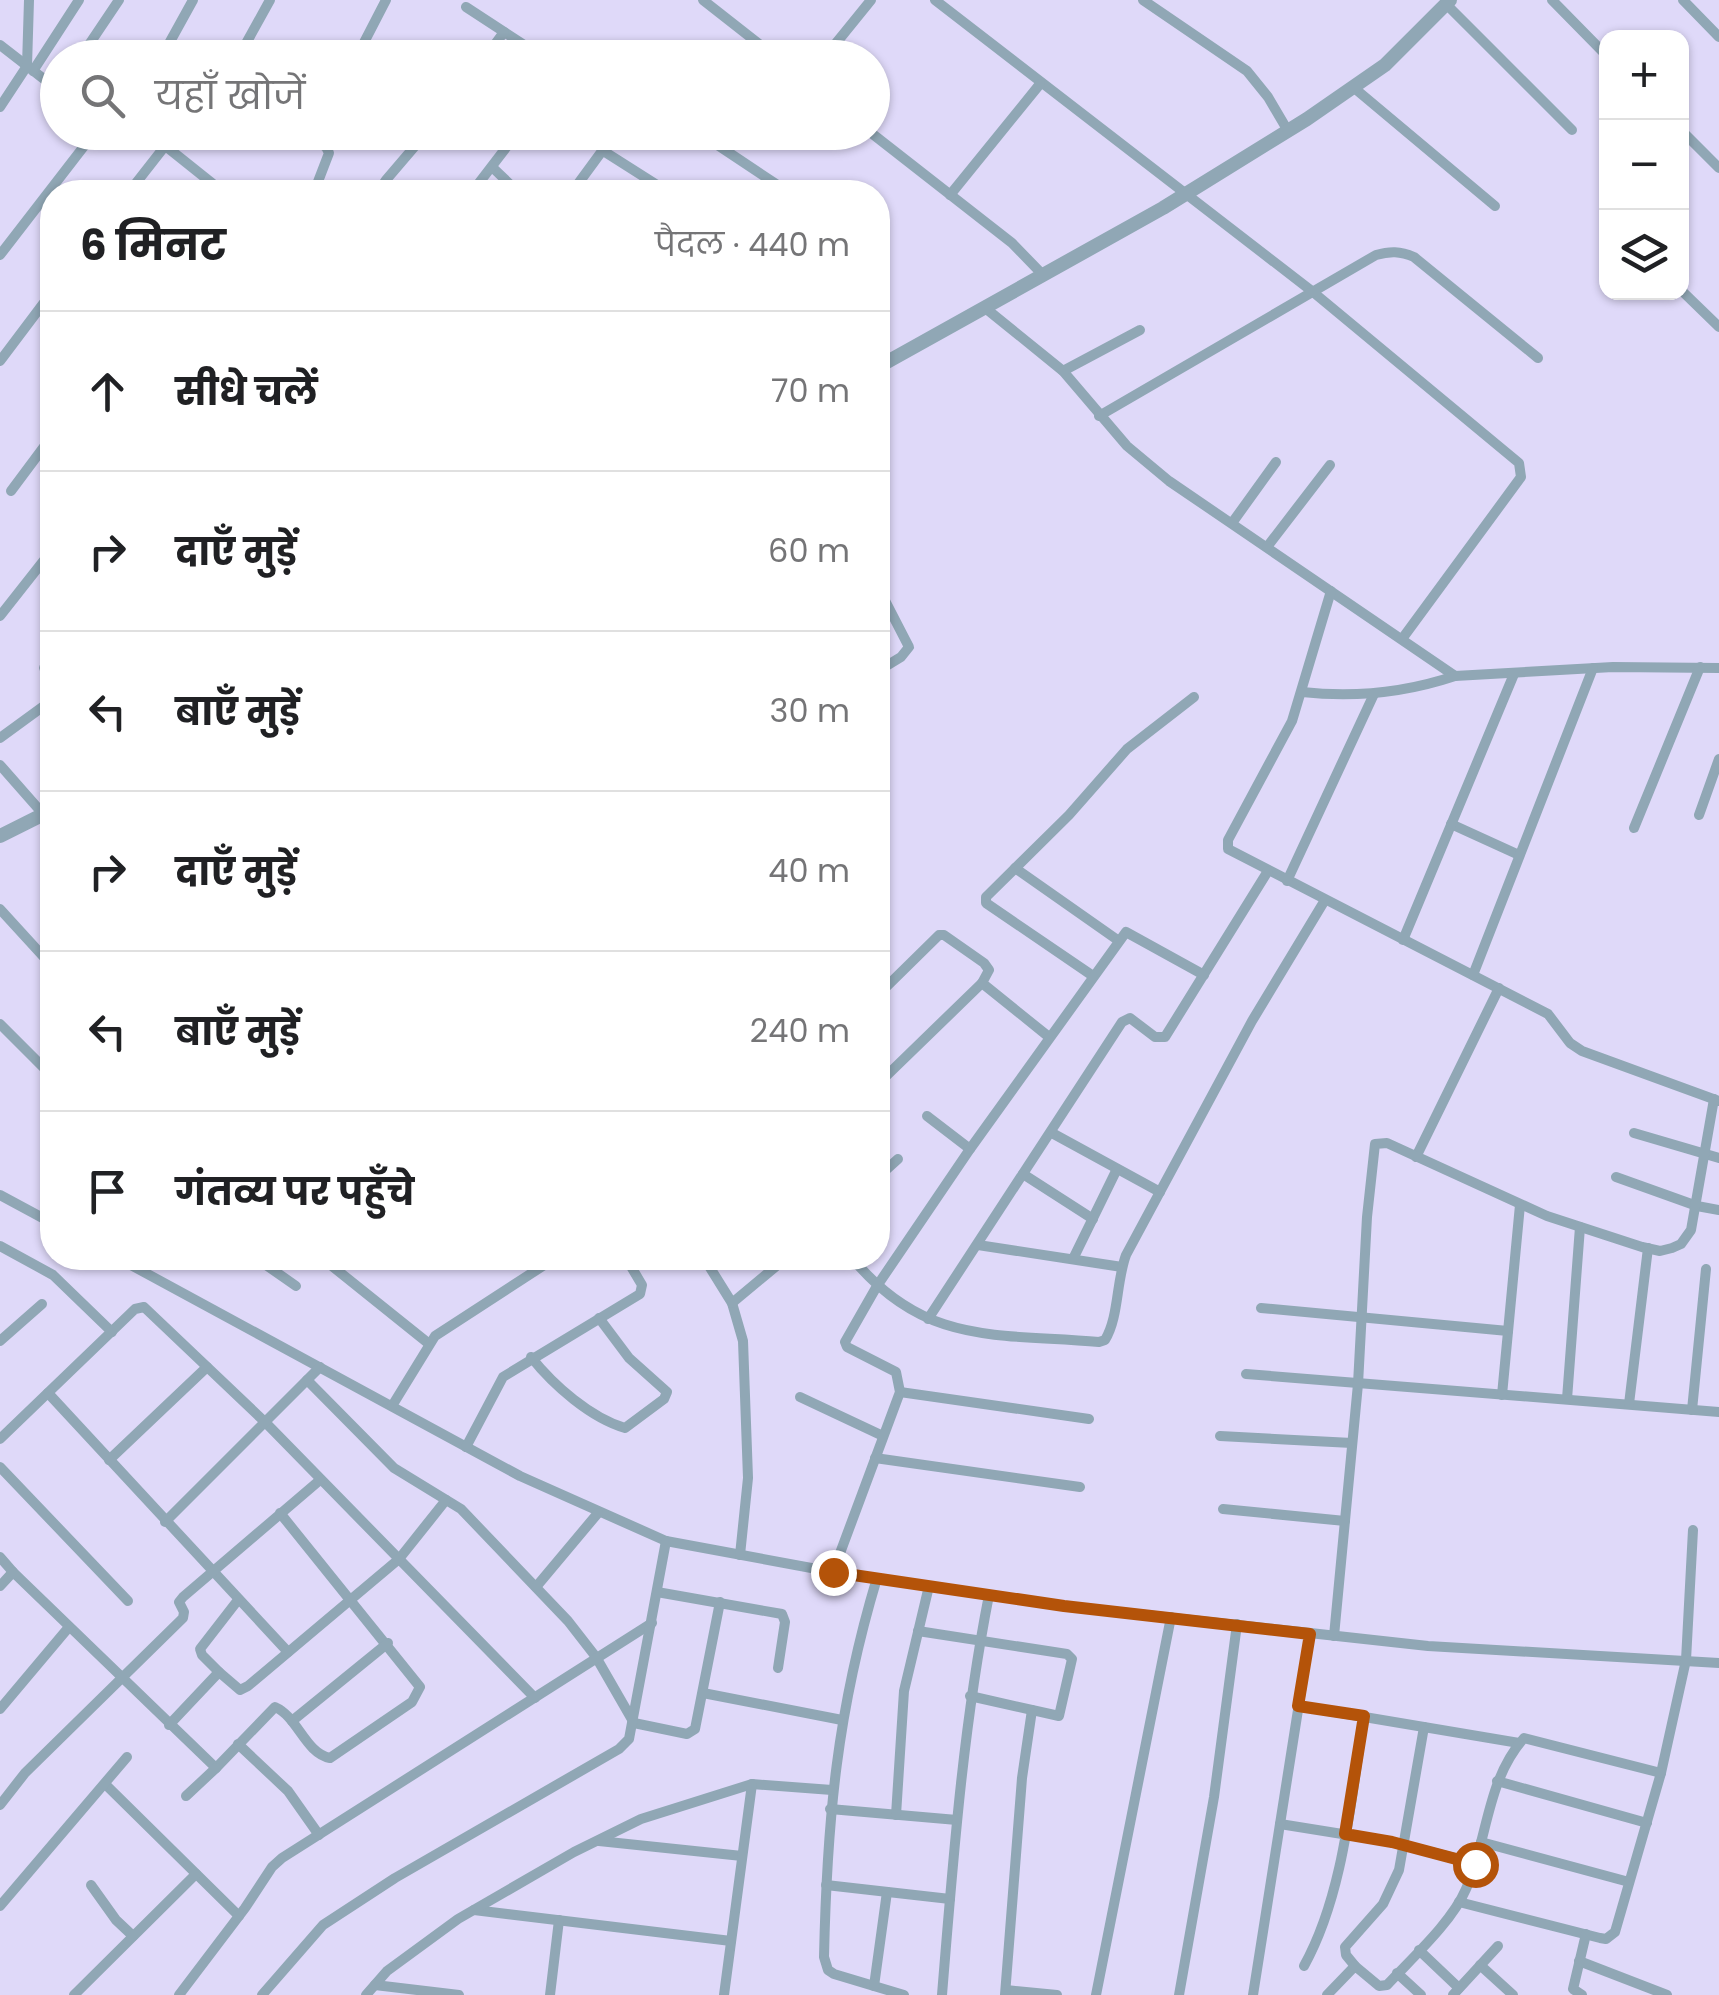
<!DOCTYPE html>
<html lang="hi">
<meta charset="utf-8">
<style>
body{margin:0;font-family:Poppins,"Noto Sans Devanagari",sans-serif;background:#f6f6f6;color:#202124}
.controls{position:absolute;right:30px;top:30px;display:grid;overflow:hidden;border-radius:20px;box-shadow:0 2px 8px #0004}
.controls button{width:90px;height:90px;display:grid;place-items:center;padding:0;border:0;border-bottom:2px solid #e0e0e0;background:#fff;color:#202124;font:50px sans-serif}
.stop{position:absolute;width:30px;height:30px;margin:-22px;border:8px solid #b45309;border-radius:50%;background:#fff}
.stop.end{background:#b45309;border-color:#fff;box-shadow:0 2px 10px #0008}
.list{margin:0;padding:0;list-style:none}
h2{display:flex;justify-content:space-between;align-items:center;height:130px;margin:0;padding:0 40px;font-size:42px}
h2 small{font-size:32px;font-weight:400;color:#757577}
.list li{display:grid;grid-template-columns:65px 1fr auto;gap:30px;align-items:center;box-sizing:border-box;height:160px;padding:0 40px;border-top:2px solid #e0e0e0}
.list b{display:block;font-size:38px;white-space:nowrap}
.list em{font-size:32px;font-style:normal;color:#757577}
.icon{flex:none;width:55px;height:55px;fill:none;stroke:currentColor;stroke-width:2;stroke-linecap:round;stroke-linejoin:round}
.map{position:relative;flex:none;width:1719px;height:1995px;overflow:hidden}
.search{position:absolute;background:#fff;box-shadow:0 2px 8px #0004;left:40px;top:40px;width:850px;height:110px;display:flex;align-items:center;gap:25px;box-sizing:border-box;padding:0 35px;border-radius:55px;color:#757577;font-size:38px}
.panel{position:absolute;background:#fff;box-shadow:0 2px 8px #0004;left:40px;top:180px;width:850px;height:1090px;border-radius:40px}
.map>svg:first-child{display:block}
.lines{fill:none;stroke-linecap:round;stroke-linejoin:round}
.minor{stroke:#90a7b5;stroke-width:10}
.tertiary{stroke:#90a7b5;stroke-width:14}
.route{stroke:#b45309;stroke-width:12}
</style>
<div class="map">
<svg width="1719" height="1995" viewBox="0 0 1719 1995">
<rect width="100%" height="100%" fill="#dfd9f9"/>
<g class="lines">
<g class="minor">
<path d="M703 0 777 58"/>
<path d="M935 0 1313 292 1519 463 1521 477 1402 639"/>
<path d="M1143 0 1247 71 1268 97 1288 131"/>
<path d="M1552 0 1606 55"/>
<path d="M1683 0 1719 37"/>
<path d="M1446 4 1572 130"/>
<path d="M466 7 544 58"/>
<path d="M0 45 58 90"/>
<path d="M80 58 119 0"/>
<path d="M161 58 193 0"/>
<path d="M238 58 270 0"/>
<path d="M356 58 386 0"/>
<path d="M485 58 504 32"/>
<path d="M824 58 871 0"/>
<path d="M33 71 79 0"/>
<path d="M1353 87 1495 206"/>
<path d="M0 107 27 66 29 0"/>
<path d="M1682 131 1719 168"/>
<path d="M148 132 223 192"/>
<path d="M300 132 326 147 329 153 314 192"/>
<path d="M698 132 788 192"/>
<path d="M870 132 1012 243 1042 274"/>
<path d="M605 152 668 192"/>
<path d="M492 167 518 192"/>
<path d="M129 192 165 146"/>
<path d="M384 192 382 186 386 180 427 132"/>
<path d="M472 192 518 132"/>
<path d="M572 192 616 132"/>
<path d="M950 195 1040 84"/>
<path d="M0 255 95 132"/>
<path d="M1682 291 1719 327"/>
<path d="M984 307 1063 371 1127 446 1169 481 1455 676 1613 667 1719 668"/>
<path d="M0 361 52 292"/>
<path d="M1063 371 1140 330"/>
<path d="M1099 416 1376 255C1390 251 1400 251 1414 257L1538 358"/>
<path d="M11 491 52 436"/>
<path d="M1232 523 1276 462"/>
<path d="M1267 547 1330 465"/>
<path d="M878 587 909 647 901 657 878 671"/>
<path d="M1331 591 1292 721 1228 840V849L1548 1014 1570 1043 1582 1051 1719 1101"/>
<path d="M0 616 52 550"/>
<path d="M52 652 44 668 52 679"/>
<path d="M1302 692C1355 698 1404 693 1455 676"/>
<path d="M0 738 52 700"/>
<path d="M0 765 44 815"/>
<path d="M1699 815 1719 759"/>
<path d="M1451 824 1519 855"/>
<path d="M1634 828 1700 667"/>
<path d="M1015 868 1119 941"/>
<path d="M1287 881 1374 694"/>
<path d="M0 909 52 966"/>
<path d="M1403 940 1514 674"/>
<path d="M1473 975 1593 668"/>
<path d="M1093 976 986 903V897L1069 815 1127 749 1194 697"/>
<path d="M878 995 939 935H944L984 963 989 970 982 983 1049 1037"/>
<path d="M0 1024 52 1076"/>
<path d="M878 1084 982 983"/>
<path d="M927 1116 970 1149"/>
<path d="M1052 1133 1160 1192"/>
<path d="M1634 1133 1719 1158"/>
<path d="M1416 1157 1499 988"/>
<path d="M1023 1174 1093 1219"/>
<path d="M878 1177 898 1159"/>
<path d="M1616 1177 1697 1206 1719 1210"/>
<path d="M0 1195 52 1223"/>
<path d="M978 1245 1122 1267"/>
<path d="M0 1246 53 1275 112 1332"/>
<path d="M118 1258 520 1476 666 1541 833 1572 1064 1606 1428 1646 1719 1663"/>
<path d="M256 1258 296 1286"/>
<path d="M322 1258 428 1343"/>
<path d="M704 1258 732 1303 743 1341 748 1478 740 1555"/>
<path d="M852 1258C925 1346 995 1333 1099 1342L1105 1340C1119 1317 1116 1282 1126 1255L1252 1021 1325 900"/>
<path d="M1073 1259 1117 1169"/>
<path d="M732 1303 786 1258"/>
<path d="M1261 1308 1508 1331"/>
<path d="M928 1319 1122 1022 1130 1018 1155 1037H1165L1268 871"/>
<path d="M0 1341 42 1304"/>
<path d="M531 1357C554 1386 591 1418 625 1428L664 1399 667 1392 629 1358 599 1318"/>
<path d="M1246 1374 1719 1412"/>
<path d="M307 1380 394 1468 461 1509 568 1621 596 1657 634 1723 687 1734 695 1729 720 1602"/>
<path d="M900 1392 1089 1419"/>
<path d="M48 1393 288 1652"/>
<path d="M1502 1395 1520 1205"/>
<path d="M800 1397 883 1436"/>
<path d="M1567 1399 1580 1227"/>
<path d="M1629 1404 1648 1248"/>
<path d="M392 1406 435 1336 555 1258"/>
<path d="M1692 1410 1706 1269"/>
<path d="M1220 1436 1352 1443"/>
<path d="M0 1439 135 1309 144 1307 265 1422 535 1698"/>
<path d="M466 1447 503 1377 640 1294 642 1285 626 1258"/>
<path d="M875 1458 1080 1487"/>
<path d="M109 1460 207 1367"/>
<path d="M0 1467 128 1601"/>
<path d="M1223 1509 1345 1521"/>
<path d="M165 1522 320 1367"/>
<path d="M0 1557 13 1572"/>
<path d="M833 1572 900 1392 896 1372 847 1347 845 1342 877 1286 970 1149 1126 932 1204 975"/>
<path d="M877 1578C837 1711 827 1820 824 1957L828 1970 834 1974 904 1995"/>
<path d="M0 1586 13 1572 216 1768 275 1707C298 1717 305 1753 330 1758L412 1702 420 1687 280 1513"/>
<path d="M536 1587 598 1513"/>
<path d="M657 1592 782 1614 785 1622 778 1668"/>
<path d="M918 1631 1067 1654 1072 1659 1059 1716 970 1696"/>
<path d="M1334 1636 1358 1384 1367 1217 1375 1144 1387 1143 1547 1216 1642 1247 1660 1251 1672 1248 1681 1244 1691 1230 1714 1099"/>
<path d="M219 1672 202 1655 200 1649 238 1600"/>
<path d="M703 1693 842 1720"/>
<path d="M1299 1706 1519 1743"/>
<path d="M0 1709 69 1627"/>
<path d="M292 1721 388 1643"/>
<path d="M169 1725 219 1672 240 1690 248 1686 399 1559 446 1500"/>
<path d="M238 1744 288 1791 319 1835"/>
<path d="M1497 1781 1647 1823"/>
<path d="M105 1784 239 1916"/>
<path d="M186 1796 216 1768"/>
<path d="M0 1805 25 1773 183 1618 184 1612 179 1602 183 1597 320 1480"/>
<path d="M830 1809 957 1820"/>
<path d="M896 1815 904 1691 929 1586"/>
<path d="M1280 1824 1392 1842 1475 1863"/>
<path d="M599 1841 742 1856"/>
<path d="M1481 1842 1629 1882"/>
<path d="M91 1885 116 1920 133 1936"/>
<path d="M826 1885 950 1899"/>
<path d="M1459 1902 1600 1938 1606 1939 1615 1932 1661 1773 1686 1660 1693 1530"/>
<path d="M0 1906 127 1757"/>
<path d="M474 1910 731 1941"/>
<path d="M1419 1950 1459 1988"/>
<path d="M1579 1961 1667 1995"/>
<path d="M1480 1965 1513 1995"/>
<path d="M1304 1966C1344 1894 1351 1797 1364 1716"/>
<path d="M1355 1966 1346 1955 1345 1947 1383 1904 1399 1870 1424 1727"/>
<path d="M1397 1973 1421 1995"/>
<path d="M375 1985 459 1995"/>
<path d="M874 1986 887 1892"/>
<path d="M1006 1990 1057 1995"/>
<path d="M74 1995 196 1874"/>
<path d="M179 1995 245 1908 272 1867 282 1858 652 1623"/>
<path d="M262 1995 323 1925 395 1878 619 1749 629 1739 666 1541"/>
<path d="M366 1995 387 1971 458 1919 574 1852 641 1819 752 1784 832 1790"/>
<path d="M550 1995 559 1920"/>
<path d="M724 1995 752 1784"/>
<path d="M942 1995C953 1860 963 1727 989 1595"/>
<path d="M1005 1995 1022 1778 1032 1710"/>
<path d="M1096 1995 1171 1617"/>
<path d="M1179 1995 1214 1797 1237 1624"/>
<path d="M1253 1995 1310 1634"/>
<path d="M1327 1995 1355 1966 1379 1986 1387 1985C1412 1958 1452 1922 1466 1889 1488 1839 1486 1781 1524 1738L1661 1773"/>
<path d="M1453 1995 1498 1946"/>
<path d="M1582 1995 1573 1989 1586 1934"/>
</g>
<g class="tertiary">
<path d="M878 367 1163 208 1307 119 1385 65 1450 0"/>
<path d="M0 836 52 810"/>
</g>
</g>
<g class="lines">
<path class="route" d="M833 1572 1064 1606 1310 1634 1298 1706 1364 1716 1345 1834 1392 1842 1475 1864"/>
</g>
</svg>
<div class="controls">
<button>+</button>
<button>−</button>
<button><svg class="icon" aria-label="layers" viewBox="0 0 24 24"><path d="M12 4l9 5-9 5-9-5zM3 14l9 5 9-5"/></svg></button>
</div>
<div class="stop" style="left:1475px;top:1864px"></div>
<div class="stop end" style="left:833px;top:1572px"></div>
<div class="search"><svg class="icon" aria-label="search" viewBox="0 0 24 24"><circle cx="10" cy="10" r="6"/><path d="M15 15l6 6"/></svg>यहाँ खोजें</div>
<section class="panel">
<h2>6 मिनट<small>पैदल · 440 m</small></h2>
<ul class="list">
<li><svg class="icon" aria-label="ahead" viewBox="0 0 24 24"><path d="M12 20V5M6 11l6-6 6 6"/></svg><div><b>सीधे चलें</b></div><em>70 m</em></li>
<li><svg class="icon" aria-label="right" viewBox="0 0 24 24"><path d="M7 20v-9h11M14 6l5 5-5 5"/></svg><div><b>दाएँ मुड़ें</b></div><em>60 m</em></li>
<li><svg class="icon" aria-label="left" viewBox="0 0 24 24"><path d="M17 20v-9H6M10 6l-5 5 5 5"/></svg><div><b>बाएँ मुड़ें</b></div><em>30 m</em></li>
<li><svg class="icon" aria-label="right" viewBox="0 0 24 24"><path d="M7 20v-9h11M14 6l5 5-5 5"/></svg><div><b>दाएँ मुड़ें</b></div><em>40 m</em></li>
<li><svg class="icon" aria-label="left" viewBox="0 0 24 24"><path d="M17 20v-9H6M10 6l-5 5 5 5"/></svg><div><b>बाएँ मुड़ें</b></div><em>240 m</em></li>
<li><svg class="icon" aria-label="arrive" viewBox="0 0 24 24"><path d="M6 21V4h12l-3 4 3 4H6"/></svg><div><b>गंतव्य पर पहुँचे</b></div></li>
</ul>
</section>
</div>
